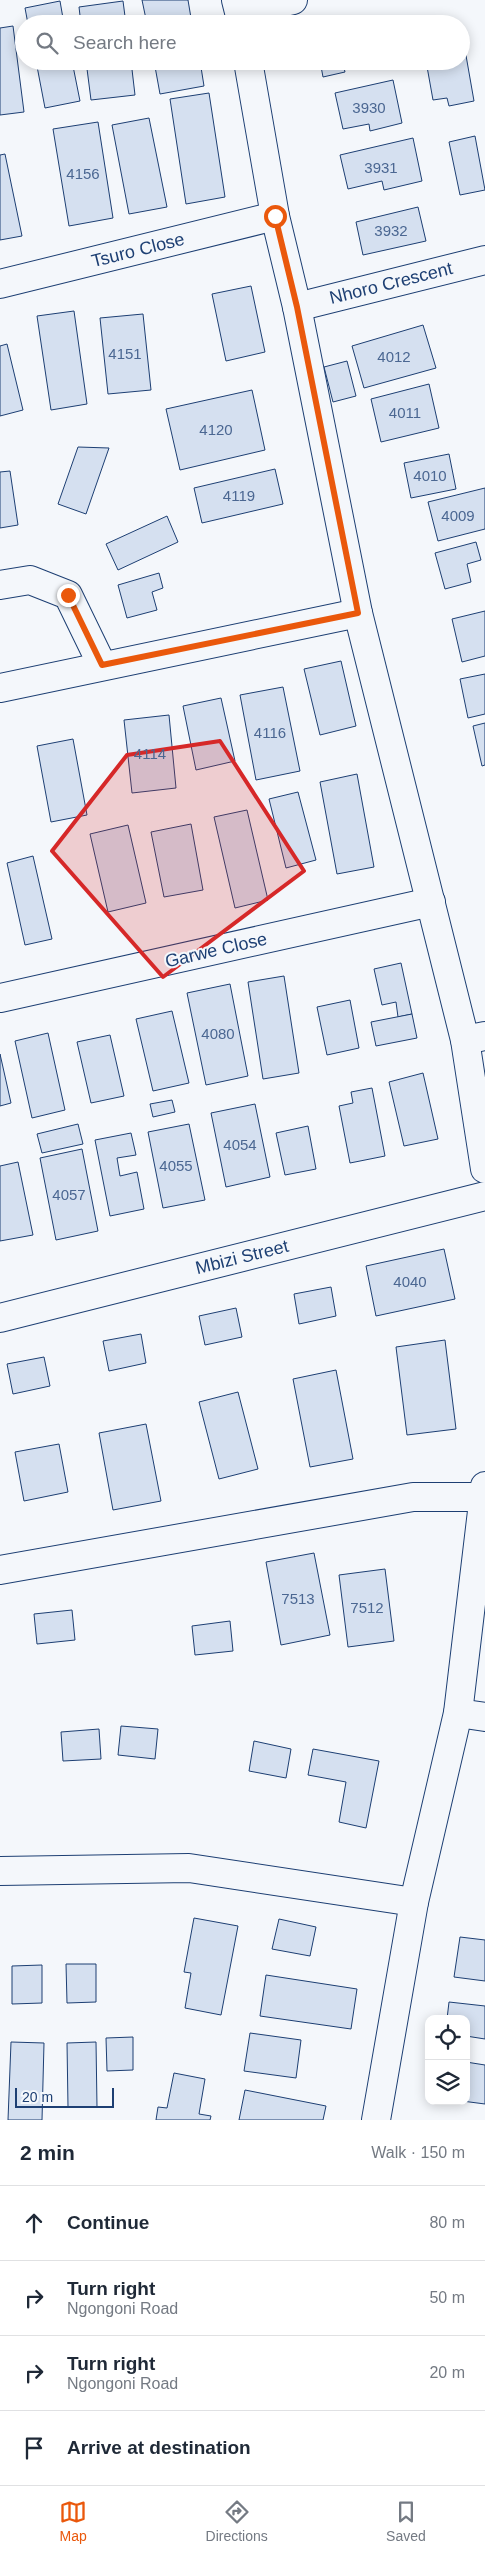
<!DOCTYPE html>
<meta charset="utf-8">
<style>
body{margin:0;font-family:Helvetica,sans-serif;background:#f6f6f7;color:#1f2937}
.controls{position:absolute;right:15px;bottom:15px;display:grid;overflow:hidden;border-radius:10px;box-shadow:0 2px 12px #0003}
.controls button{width:45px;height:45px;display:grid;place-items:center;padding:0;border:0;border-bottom:1px solid #e0e1e3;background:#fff;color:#1f2937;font:25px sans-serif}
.scale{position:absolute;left:15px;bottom:12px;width:99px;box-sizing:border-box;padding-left:5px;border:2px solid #1d3f73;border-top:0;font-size:14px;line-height:18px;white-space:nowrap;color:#1d3f73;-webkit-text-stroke:4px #f4f7fb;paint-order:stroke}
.stop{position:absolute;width:15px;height:15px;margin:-11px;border:4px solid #ea580c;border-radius:50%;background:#fff}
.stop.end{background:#ea580c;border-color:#fff;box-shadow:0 1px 5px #0008}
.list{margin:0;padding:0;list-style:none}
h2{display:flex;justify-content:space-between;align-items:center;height:65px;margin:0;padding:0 20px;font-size:21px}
h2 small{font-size:16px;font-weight:400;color:#747a83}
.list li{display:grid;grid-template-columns:32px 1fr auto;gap:15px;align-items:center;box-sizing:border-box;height:75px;padding:0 20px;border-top:1px solid #e0e1e3}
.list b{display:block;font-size:19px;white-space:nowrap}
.list p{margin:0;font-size:16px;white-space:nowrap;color:#747a83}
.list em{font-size:16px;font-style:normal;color:#747a83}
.icon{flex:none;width:28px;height:28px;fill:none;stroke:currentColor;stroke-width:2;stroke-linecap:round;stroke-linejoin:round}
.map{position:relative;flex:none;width:485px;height:2120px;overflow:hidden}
.search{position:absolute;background:#fff;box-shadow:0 2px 12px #0003;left:15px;right:15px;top:15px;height:55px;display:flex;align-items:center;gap:12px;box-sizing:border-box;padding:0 18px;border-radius:28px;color:#747a83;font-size:19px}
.sheet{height:365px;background:#fff}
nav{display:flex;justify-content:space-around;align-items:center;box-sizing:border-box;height:70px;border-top:1px solid #e0e1e3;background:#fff;font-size:14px;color:#747a83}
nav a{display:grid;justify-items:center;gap:2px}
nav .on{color:#ea580c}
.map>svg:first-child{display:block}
.building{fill:#d5e0f0;stroke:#1d3f73}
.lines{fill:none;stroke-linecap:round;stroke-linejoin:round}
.minor-casing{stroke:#1d3f73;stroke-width:30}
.tertiary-casing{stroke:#1d3f73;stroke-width:30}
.minor{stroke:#f4f7fb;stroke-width:28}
.tertiary{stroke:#f4f7fb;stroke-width:28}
.route{stroke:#ea580c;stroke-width:6}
.marked{fill:#d62828;fill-opacity:0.2;stroke:#d62828;stroke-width:4;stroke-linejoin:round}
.labels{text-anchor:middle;stroke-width:4;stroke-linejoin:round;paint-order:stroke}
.number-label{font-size:15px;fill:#4b6792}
.street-label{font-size:18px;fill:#1d3f73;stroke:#f4f7fb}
</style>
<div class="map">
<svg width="485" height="2120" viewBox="0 0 485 2120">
<rect width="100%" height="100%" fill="#f4f7fb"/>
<g class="building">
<path d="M142 0H188L192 24H147Z"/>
<path d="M60 1 64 24H28L25 8Z"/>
<path d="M123 1 126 24H81L79 7Z"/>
<path d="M379 18 380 24H354Z"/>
<path d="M13 26 24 112 0 115V28Z"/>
<path d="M461 27 474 101 449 106 447 98 433 100 426 61H461Z"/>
<path d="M36 61H72L80 101 45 108Z"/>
<path d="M86 61H131L135 95 91 100Z"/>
<path d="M154 61H200L204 86 160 94Z"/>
<path d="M320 61H355L343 64 345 72 323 77Z"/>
<path d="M393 80 402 123 370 131 369 124 343 129 335 93Z"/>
<path d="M209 93 225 197 186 204 170 99Z"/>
<path d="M149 118 167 207 129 214 112 125Z"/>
<path d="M98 122 113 218 69 226 53 129Z"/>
<path d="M475 136 485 190 460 195 449 142Z"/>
<path d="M413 138 422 181 384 190 382 181 348 189 340 155Z"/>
<path d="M5 154 22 236 0 240V155Z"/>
<path d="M418 207 426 241 363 255 356 222Z"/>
<path d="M251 286 265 352 226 361 212 294Z"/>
<path d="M74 311 87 404 51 410 37 316Z"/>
<path d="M143 314 151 390 108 394 100 318Z"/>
<path d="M423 325 436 368 364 388 352 346Z"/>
<path d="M7 344 23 410 0 416V346Z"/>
<path d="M347 361 356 396 333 402 324 367Z"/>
<path d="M429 384 439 428 381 442 371 399Z"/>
<path d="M252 390 265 450 180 470 166 409Z"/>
<path d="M78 447 109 448 86 514 58 504Z"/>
<path d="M449 454 456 489 411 498 404 463Z"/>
<path d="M275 469 283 504 202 523 194 488Z"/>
<path d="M10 471 18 525 0 528V472Z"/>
<path d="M485 488V529L438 541 428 502Z"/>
<path d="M167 516 178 542 118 570 106 544Z"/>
<path d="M476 542 481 560 467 564 471 582 445 589 435 553Z"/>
<path d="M159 573 163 588 152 592 157 610 127 618 118 585Z"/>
<path d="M485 611V656L462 662 452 619Z"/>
<path d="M341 661 356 726 320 735 304 669Z"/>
<path d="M485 674V714L468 718 460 679Z"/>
<path d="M283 687 300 771 256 780 240 695Z"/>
<path d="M221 698 235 761 196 770 183 706Z"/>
<path d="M169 715 176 788 132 793 124 720Z"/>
<path d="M485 723V765L482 766 473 726Z"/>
<path d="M73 739 87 815 51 822 37 746Z"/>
<path d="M357 774 374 867 337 874 320 782Z"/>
<path d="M298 792 316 860 286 868 269 799Z"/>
<path d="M247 810 268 900 235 908 214 817Z"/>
<path d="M191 824 203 890 164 897 151 832Z"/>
<path d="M128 825 146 903 108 912 90 834Z"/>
<path d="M33 856 52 939 25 945 7 863Z"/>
<path d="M401 963 412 1014 398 1017 396 1002 382 1005 374 969Z"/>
<path d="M284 976 299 1073 263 1079 248 982Z"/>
<path d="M230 984 248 1076 206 1085 187 993Z"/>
<path d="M350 1000 359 1048 327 1055 317 1007Z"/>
<path d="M172 1011 189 1083 153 1091 136 1019Z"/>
<path d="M412 1014 417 1038 376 1046 371 1022Z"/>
<path d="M48 1033 65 1110 32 1118 15 1041Z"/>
<path d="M110 1035 124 1096 91 1103 77 1042Z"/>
<path d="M0 1054 11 1103 0 1106Z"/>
<path d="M423 1073 438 1139 404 1146 389 1082Z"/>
<path d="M372 1088 385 1156 350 1163 339 1106 353 1103 351 1092Z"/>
<path d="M172 1100 175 1112 153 1117 150 1104Z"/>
<path d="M255 1104 270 1177 226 1187 211 1113Z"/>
<path d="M78 1124 83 1144 42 1153 37 1134Z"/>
<path d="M189 1124 205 1200 163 1208 148 1132Z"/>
<path d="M308 1126 316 1169 285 1175 276 1133Z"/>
<path d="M131 1133 136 1155 117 1158 120 1176 137 1172 144 1209 110 1216 95 1140Z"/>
<path d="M82 1149 98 1231 56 1240 40 1158Z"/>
<path d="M18 1162 33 1235 0 1241V1166Z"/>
<path d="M444 1249 455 1299 376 1316 366 1266Z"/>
<path d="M331 1287 336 1316 299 1324 294 1294Z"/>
<path d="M236 1308 242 1337 205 1345 199 1316Z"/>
<path d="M141 1334 146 1363 109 1371 103 1341Z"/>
<path d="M445 1340 456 1429 407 1435 396 1347Z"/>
<path d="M44 1357 50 1386 13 1394 7 1364Z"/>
<path d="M336 1370 353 1459 310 1467 293 1379Z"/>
<path d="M238 1392 258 1469 219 1479 199 1402Z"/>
<path d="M146 1424 161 1501 113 1510 99 1433Z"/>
<path d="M59 1444 68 1492 24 1501 15 1452Z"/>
<path d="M314 1553 330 1635 281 1645 266 1562Z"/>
<path d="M385 1569 394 1641 348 1647 339 1575Z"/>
<path d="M72 1610 75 1640 37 1644 34 1614Z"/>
<path d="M230 1621 233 1651 195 1655 192 1626Z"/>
<path d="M121 1726 158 1729 155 1759 118 1755Z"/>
<path d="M99 1729 101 1759 63 1761 61 1732Z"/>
<path d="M254 1741 291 1749 286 1778 249 1771Z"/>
<path d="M313 1749 379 1761 366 1828 339 1822 346 1782 308 1775Z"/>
<path d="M194 1918 238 1926 221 2015 185 2008 191 1973 184 1972Z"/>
<path d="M279 1919 316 1927 310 1956 272 1949Z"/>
<path d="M460 1937 485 1940V1981L454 1977Z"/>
<path d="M66 1964H96V2002L67 2003Z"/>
<path d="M42 1965V2003L12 2004V1966Z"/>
<path d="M266 1975 357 1989 351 2029 260 2016Z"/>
<path d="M449 2002 485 2006V2039L466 2036V2019H447Z"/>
<path d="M250 2033 301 2040 296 2078 244 2071Z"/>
<path d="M133 2037V2070L107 2071 106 2038Z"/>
<path d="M11 2042 44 2043 42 2120H8Z"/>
<path d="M96 2042 97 2107H68L67 2043Z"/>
<path d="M466 2062 485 2065V2104L462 2101H466Z"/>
<path d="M174 2073 205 2079 199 2114 211 2116 210 2120H156L158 2107 167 2108Z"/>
<path d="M245 2090 326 2106 323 2120H239Z"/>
</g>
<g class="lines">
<defs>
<g id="minor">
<path d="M240 12 293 0"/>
<path d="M0 284 275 216"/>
<path d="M297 307 485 260"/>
<path d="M0 585 30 580 68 595 102 665"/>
<path d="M0 688 358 613"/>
<path d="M0 998 431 902"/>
<path d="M465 1040 485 1036"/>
<path d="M0 1318 485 1196"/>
<path d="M0 1570 413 1497H484"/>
<path d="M0 1871 189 1868 414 1902"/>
</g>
<g id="tertiary">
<path d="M236 0 242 24"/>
<path d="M248 61 275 216 297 307 358 613 465 1040 485 1169"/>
<path d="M458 1713 485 1717"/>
<path d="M376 2120 414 1902 458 1713 485 1486"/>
</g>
</defs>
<use href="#minor" class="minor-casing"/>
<use href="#tertiary" class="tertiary-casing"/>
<use href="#minor" class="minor"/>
<use href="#tertiary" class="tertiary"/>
</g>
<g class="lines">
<path class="route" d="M68 595 102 665 358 613 297 307 275 216"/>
</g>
<path class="marked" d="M220 741 304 871 163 977 52 851 127 755Z"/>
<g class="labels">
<g class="number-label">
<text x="369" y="113">3930</text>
<text x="381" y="173">3931</text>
<text x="83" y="179">4156</text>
<text x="391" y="236">3932</text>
<text x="125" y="359">4151</text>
<text x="394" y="362">4012</text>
<text x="405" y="418">4011</text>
<text x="216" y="435">4120</text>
<text x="430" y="481">4010</text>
<text x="239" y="501">4119</text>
<text x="458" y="521">4009</text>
<text x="270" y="738">4116</text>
<text x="150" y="759">4114</text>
<text x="218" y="1039">4080</text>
<text x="240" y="1150">4054</text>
<text x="176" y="1171">4055</text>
<text x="69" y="1200">4057</text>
<text x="410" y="1287">4040</text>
<text x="298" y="1604">7513</text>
<text x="367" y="1613">7512</text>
</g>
<g class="street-label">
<text transform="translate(138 250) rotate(-14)" y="6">Tsuro Close</text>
<text transform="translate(391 283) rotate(-14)" y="6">Nhoro Crescent</text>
<text transform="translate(216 950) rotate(-13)" y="6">Garwe Close</text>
<text transform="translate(242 1257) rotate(-14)" y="6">Mbizi Street</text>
</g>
</g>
</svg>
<div class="controls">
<button><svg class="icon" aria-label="locate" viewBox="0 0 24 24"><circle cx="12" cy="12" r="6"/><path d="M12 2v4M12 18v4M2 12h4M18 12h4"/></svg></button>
<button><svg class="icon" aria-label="layers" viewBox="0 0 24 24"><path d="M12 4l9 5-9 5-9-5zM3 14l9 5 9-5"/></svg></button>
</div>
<div class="scale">20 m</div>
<div class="stop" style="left:275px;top:216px"></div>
<div class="stop end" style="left:68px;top:595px"></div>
<div class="search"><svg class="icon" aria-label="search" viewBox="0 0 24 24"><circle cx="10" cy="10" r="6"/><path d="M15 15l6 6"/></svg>Search here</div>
</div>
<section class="sheet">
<h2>2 min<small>Walk · 150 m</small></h2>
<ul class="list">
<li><svg class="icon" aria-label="ahead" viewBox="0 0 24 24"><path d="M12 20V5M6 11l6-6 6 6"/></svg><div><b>Continue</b></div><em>80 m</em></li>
<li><svg class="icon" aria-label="right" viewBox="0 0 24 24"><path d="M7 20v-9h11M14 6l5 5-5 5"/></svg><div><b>Turn right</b><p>Ngongoni Road</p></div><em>50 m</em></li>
<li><svg class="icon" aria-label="right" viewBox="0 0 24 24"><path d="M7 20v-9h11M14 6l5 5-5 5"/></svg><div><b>Turn right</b><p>Ngongoni Road</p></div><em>20 m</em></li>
<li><svg class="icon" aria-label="arrive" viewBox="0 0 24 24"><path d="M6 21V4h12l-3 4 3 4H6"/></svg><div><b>Arrive at destination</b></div></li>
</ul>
</section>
<nav>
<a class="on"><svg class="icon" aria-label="map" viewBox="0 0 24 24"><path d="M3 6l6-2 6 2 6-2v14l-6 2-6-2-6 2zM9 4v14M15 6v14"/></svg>Map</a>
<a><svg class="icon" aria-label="directions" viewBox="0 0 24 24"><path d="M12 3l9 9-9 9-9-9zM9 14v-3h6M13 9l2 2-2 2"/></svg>Directions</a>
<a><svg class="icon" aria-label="saved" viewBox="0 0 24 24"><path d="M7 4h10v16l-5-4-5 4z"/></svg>Saved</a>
</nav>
